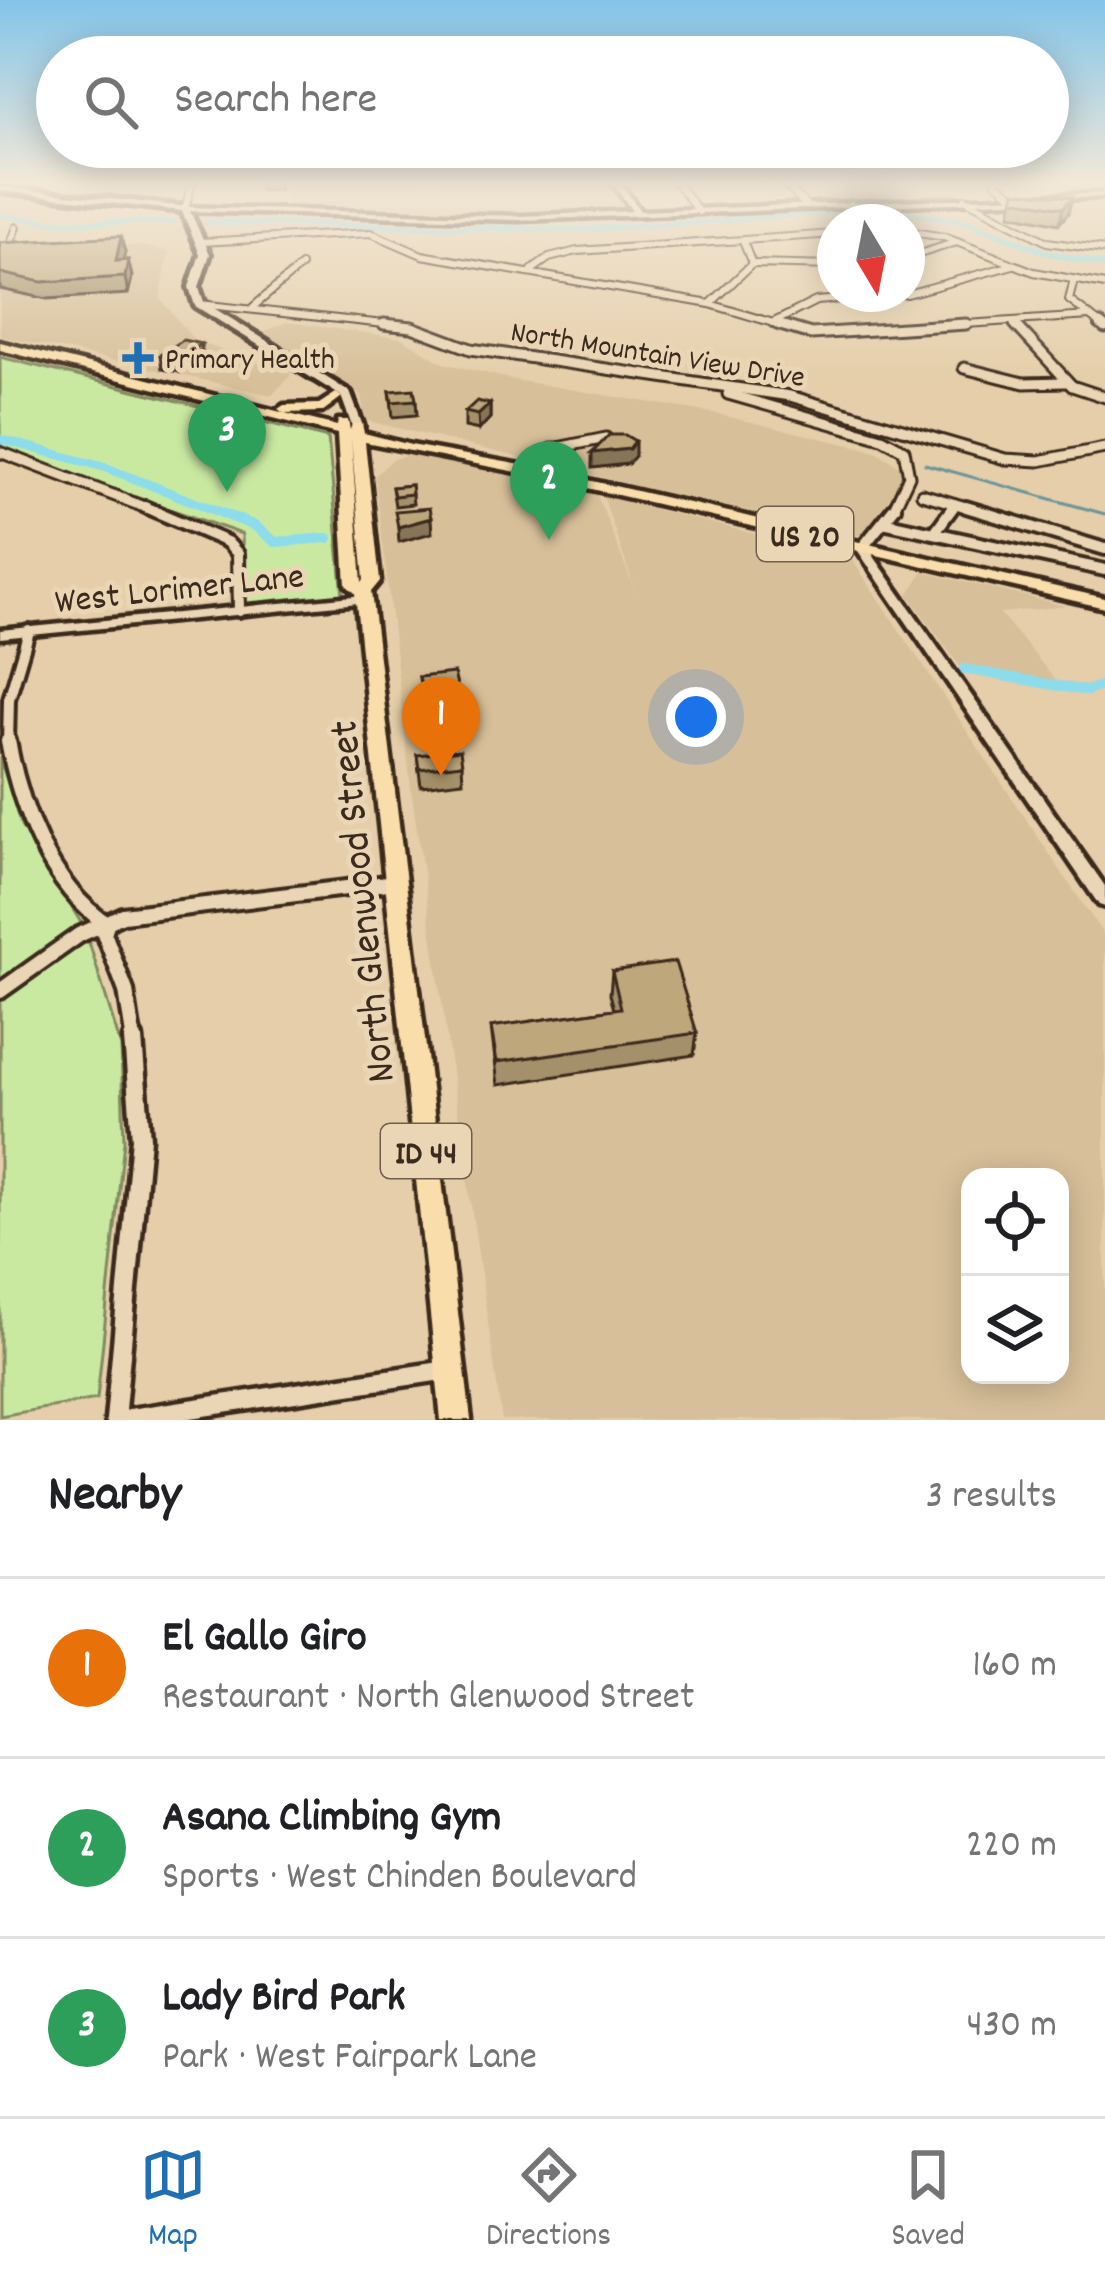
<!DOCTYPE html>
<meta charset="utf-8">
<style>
body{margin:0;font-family:Dekko,sans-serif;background:#f6f6f6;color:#202124}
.controls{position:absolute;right:36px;bottom:36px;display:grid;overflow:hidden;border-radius:24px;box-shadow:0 6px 30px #0003}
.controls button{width:108px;height:108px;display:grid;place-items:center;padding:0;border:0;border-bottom:3px solid #e0e0e0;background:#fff;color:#202124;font:60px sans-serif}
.compass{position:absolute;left:817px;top:204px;width:108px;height:108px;border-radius:50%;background:#fff;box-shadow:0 6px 30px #0003;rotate:170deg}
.you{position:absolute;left:696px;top:717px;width:42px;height:42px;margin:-30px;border:9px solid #fff;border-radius:50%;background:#1a73e8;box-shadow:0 0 0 18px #1a73e833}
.badge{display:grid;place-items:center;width:78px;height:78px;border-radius:50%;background:#1f6fb2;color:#fff;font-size:39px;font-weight:700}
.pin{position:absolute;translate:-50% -99px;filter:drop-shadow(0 3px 6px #0008)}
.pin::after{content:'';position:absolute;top:63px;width:42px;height:36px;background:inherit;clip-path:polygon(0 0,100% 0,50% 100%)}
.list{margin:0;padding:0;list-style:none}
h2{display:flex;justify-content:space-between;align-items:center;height:156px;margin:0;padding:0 48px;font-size:51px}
h2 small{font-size:39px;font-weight:400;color:#757577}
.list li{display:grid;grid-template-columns:78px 1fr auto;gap:36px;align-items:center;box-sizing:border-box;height:180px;padding:0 48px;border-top:3px solid #e0e0e0}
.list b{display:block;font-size:45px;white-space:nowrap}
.list p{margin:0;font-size:39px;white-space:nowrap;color:#757577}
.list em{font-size:39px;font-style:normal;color:#757577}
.icon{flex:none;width:66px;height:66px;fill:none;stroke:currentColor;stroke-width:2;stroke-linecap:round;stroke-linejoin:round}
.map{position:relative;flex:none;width:1105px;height:1420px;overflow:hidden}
.search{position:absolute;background:#fff;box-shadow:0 6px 30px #0003;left:36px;right:36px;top:36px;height:132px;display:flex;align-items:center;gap:30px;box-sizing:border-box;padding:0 42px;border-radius:66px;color:#757577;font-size:45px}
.sheet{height:696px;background:#fff}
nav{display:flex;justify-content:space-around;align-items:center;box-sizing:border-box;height:168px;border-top:3px solid #e0e0e0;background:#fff;font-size:33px;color:#757577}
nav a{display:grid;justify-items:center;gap:6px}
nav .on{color:#1f6fb2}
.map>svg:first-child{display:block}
.built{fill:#d7bf99;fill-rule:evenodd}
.green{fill:#c9e9a1;stroke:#828a60;stroke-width:3}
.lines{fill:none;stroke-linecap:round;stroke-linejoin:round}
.stream{stroke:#6c9599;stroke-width:3}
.canal-far2{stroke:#8ddceb;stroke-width:6}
.canal-far1{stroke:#8ddceb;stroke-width:9}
.canal{stroke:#8ddceb;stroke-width:10}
.minor-far4-casing{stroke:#3b2a1e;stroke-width:10}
.minor-far3-casing{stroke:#3b2a1e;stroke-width:15}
.minor-far2-casing{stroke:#3b2a1e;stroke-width:18}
.minor-far1-casing{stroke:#3b2a1e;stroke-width:22}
.minor-casing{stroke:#3b2a1e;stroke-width:27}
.tertiary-casing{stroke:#3b2a1e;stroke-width:9}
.secondary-casing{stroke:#3b2a1e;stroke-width:10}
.primary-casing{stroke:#3b2a1e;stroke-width:9}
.minor-far4{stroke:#ead5b4;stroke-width:6}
.minor-far3{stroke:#ead5b4;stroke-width:9}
.minor-far2{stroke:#ead5b4;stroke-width:10}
.minor-far1{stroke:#ead5b4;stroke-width:14}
.minor{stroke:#ead5b4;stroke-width:18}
.tertiary{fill:#ead5b4;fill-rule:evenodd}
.secondary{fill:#ead5b4;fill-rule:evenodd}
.primary{fill:#f9deab;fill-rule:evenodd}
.wall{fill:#a4906b;stroke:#3b2a1e;stroke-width:3}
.shaded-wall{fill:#867557;stroke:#3b2a1e;stroke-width:3}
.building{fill:#bfa77c;stroke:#3b2a1e;stroke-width:3}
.poi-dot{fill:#1f6fb2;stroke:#ead5b4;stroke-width:4.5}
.labels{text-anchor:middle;stroke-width:10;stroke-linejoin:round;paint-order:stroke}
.far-street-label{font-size:30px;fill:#3b2a1e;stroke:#ead5b4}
.far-poi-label{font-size:30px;fill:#3b2a1e;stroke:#ead5b4;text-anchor:start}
.shield{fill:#ead5b4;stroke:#705d4b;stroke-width:3}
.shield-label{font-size:33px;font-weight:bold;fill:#3b2a1e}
.street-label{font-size:36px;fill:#3b2a1e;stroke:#ead5b4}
.near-street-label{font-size:42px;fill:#3b2a1e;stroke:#ead5b4}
</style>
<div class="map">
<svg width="1105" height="1420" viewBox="0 0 1105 1420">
<rect width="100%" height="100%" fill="#e5cea9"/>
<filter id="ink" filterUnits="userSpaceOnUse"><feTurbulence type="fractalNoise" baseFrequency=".00833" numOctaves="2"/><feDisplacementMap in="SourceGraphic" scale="24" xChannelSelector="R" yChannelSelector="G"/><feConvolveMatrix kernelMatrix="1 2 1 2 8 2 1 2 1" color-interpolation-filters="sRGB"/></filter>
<g filter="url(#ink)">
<g class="built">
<path d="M288 182H607L626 212 511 216 288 206Z"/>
<path d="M138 245 169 252 160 298 195 341 292 374 272 395 0 336V254Z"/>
<path d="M286 322 402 338 443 363 514 380 713 413 876 451 906 470 865 537 650 489 364 420 362 396 261 333Z"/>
<path d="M417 453 597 495 636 593 603 496 851 558 1105 937V1420H502L411 788 375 476 393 459ZM970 1177H1060V1375H970Z"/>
<path d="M923 572 1066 606 1000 613 1056 681 964 672 908 595Z"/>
</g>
<g class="green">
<path d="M0 357 328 438 343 595 244 607 242 534 0 450Z"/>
<path d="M0 758 21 826 85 929 121 1047 124 1141 97 1399 0 1416Z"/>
</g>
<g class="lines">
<path class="stream" d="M925 464 1105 514"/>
<g class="canal-far2">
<path d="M0 215 52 222H174"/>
<path d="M207 222 575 230 883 210 964 221 1049 253 1105 265"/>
</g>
<path class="canal-far1" d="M0 439 104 467 215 510"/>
<g class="canal">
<path d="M207 507 255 526 275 542 328 538"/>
<path d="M964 669 1087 691 1105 684"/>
</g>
<defs>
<g id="minor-far4">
<path d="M676 182 699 212"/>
<path d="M782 182 807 206"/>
<path d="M996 182 1017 198"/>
<path d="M965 199 1047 242 1105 250"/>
<path d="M851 204 869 222"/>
<path d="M185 209 192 182"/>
<path d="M907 231 944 237 1034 272 1105 285"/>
<path d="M200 242 371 233 422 255 710 304 787 327"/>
<path d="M11 243 17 227"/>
<path d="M907 258 957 242"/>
<path d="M752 264 835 266"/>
<path d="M532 270 549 258 577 251 835 234"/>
<path d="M1074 280 1069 300 1104 327"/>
<path d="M907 294 1013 265"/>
<path d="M199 304 412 327"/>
<path d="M710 304 752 264 744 244"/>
<path d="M253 307 301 266"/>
<path d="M1013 322 1018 327"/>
<path d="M772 323 816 301 904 294"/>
<path d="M920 327 1090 316"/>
</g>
<g id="minor-far3">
<path d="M384 324 412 327 471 349 790 396 1005 459 1039 461 1105 448"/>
<path d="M777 324 811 334 966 324"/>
<path d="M1015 324 1072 386 1105 397"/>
<path d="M1100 324 1105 328"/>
<path d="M964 368 1024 383 1066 382"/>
<path d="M728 394 882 438 904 450 909 476 893 510"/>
<path d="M0 452 152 510"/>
<path d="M527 470 552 449 606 438"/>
<path d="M922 494 976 510"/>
<path d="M951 510 955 504"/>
</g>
<g id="minor-far2">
<path d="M145 507 227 542 238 554 239 611"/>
<path d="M966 507 1105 549"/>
<path d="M883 522 1105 570"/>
<path d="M934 533 953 507"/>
<path d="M862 548 895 507"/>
<path d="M8 744 9 699 29 631"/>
</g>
<g id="minor-far1">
<path d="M8 741C20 806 49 886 107 924L104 933 126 991 134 1042"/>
<path d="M0 991 79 935 123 915 396 882"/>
</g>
<g id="minor">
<path d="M115 1420 141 1138 133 1039"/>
<path d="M117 1420 448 1370"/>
</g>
<g id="tertiary">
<path d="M612 182H620L640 211 1105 193V197L520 220 185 211 181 209 185 207 520 216 632 211Z"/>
<path d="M862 544 866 545 1105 886V907L1099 905 856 548Z"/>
<path d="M364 595 371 599 369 602 0 638V630Z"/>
</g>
<path id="secondary" d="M0 187 188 207 210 254 199 287 204 302 350 392 363 426 353 429 341 396 195 306 189 287 200 254 182 211 0 191Z"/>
<g id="primary">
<path d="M0 342 337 426 338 420H348L350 430 352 424H362L364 433 411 445 527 466 1105 598V608L527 474 365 442 380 581 371 592 471 1420H441L355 593 346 585 337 434 0 350ZM351 438 364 580 362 583Z"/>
<path d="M336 393 342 397 322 412 284 413 278 409 284 405 319 404Z"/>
</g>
</defs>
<use href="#minor-far4" class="minor-far4-casing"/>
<use href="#minor-far3" class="minor-far3-casing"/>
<use href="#minor-far2" class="minor-far2-casing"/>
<use href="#minor-far1" class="minor-far1-casing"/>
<use href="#minor" class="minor-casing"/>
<use href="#tertiary" class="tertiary-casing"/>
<use href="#secondary" class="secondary-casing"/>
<use href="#primary" class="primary-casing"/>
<use href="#minor-far4" class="minor-far4"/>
<use href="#minor-far3" class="minor-far3"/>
<use href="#minor-far2" class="minor-far2"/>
<use href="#minor-far1" class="minor-far1"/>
<use href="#minor" class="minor"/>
<use href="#tertiary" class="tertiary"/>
<use href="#secondary" class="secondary"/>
<use href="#primary" class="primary"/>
</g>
<g class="wall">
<path d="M260 182H278L279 190 261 191Z"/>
<path d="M1015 191 1072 197 1068 213 1059 224 1010 214Z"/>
<path d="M0 243 125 252 123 260H128L132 277 128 294 47 299 0 289Z"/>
<path d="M160 355 203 357 180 372 162 369Z"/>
<path d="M390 391 416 400 417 415 393 417Z"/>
<path d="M490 404V418L479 430 465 427V412Z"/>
<path d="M411 485 413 504 395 506 392 487Z"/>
<path d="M419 677 457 686 458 697 422 701Z"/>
<path d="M417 755 462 764 463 781 421 786Z"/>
<path d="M612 971 697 1033 694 1055 498 1085 491 1027 614 1009 610 994Z"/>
</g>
<g class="shaded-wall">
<path d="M1072 197 1068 213 1059 224 1063 208Z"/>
<path d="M121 236 125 252 119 278 116 261Z"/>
<path d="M128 260 132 277 128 294 125 277Z"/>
<path d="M201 344 203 357 180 372 177 359Z"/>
<path d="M490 404V418L479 430 478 415Z"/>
<path d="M635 441V456L628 464 592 468V453Z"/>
<path d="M431 518 432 533 399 542 398 527Z"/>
</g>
<g class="building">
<path d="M1015 191 1072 197 1063 208 1014 199Z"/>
<path d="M121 236 116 261 128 260 125 277 42 282 0 273V243Z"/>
<path d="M183 340 201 344 177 359 160 355Z"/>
<path d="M414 389 416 400 392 402 390 391Z"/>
<path d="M477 401 490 404 478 415 465 412Z"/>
<path d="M609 435H625L635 441 629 449 592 453Z"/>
<path d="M411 485 412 494 394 496 392 487Z"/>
<path d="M429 508 431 518 398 527 395 511Z"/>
<path d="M454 673 457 686 422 690 419 677Z"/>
<path d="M460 750 462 764 419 769 417 755Z"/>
<path d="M675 962 697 1033 497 1062 491 1027 621 1008 612 971Z"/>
</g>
</g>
<linearGradient id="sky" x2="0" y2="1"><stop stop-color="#83c4e9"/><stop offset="0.48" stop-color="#f3e9d8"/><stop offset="1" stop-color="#f3e9d8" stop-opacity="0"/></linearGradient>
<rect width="1105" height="381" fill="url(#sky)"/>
<path class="poi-dot" d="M132 340h12v12h12v12h-12v12h-12v-12h-12v-12h12z"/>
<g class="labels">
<g class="far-street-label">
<text transform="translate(658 353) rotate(9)" y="10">North Mountain View Drive</text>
</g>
<g class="far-poi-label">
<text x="165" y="368">Primary Health</text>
</g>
<g class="shield">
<rect x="757" y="507" width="96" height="54" rx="9"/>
<rect x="381" y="1124" width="90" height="54" rx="9"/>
</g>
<g class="shield-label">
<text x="805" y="546">US 20</text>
<text x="426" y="1163">ID 44</text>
</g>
<g class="street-label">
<text transform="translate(179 586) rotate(-6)" y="13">West Lorimer Lane</text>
</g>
<g class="near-street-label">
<text transform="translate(359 902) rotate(-96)" y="15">North Glenwood Street</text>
</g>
</g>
</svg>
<div class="controls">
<button><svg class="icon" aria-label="locate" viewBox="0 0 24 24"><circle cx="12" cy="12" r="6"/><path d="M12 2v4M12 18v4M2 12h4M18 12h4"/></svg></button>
<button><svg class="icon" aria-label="layers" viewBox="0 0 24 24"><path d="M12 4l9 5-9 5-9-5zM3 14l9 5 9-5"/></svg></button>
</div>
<svg class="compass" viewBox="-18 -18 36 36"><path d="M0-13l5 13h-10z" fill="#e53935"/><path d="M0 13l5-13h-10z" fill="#757577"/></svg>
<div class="you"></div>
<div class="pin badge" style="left:441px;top:776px;background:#e8710a">1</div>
<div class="pin badge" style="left:549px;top:540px;background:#2e9e5b">2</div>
<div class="pin badge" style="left:227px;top:492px;background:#2e9e5b">3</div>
<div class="search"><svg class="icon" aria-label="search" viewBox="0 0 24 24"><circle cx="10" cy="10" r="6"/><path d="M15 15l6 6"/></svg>Search here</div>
</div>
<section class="sheet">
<h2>Nearby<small>3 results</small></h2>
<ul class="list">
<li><span class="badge" style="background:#e8710a">1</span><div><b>El Gallo Giro</b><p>Restaurant · North Glenwood Street</p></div><em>160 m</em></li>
<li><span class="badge" style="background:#2e9e5b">2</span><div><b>Asana Climbing Gym</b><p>Sports · West Chinden Boulevard</p></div><em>220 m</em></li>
<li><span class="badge" style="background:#2e9e5b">3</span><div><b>Lady Bird Park</b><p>Park · West Fairpark Lane</p></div><em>430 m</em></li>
</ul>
</section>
<nav>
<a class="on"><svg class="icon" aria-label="map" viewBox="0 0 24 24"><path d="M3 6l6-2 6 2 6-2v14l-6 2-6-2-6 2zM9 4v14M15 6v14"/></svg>Map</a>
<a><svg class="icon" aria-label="directions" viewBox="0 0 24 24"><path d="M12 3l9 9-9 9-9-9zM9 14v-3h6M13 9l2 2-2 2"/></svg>Directions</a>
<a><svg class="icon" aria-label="saved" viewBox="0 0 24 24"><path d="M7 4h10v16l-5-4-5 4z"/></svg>Saved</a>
</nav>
